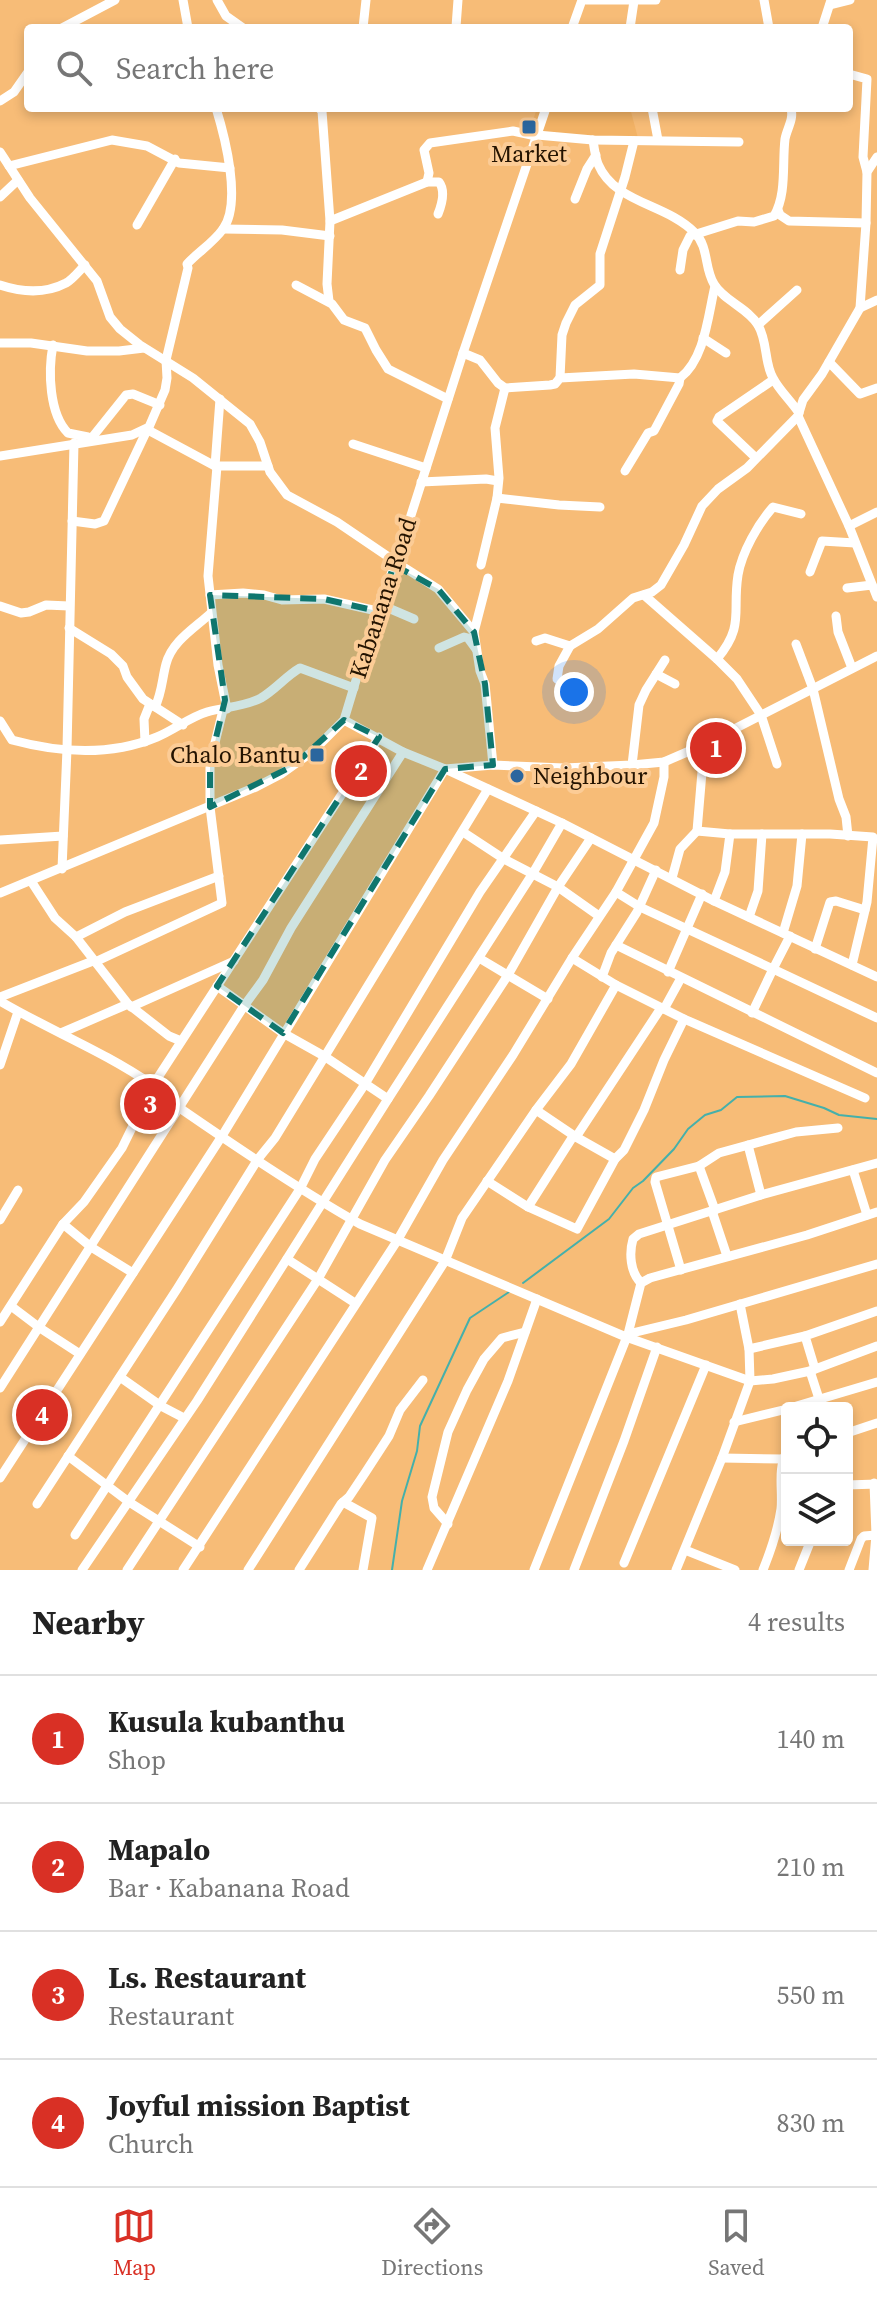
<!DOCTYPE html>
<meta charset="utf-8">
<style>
body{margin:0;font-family:"Source Serif 4",serif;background:#f6f6f6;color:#222}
.controls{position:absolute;right:24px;bottom:24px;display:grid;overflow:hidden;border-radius:8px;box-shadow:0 4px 12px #0003}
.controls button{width:72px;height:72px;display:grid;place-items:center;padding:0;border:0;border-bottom:2px solid #e0e0e0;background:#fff;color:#222;font:40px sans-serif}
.you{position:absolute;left:574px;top:692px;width:28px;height:28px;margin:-20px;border:6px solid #fff;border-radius:50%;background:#1a73e8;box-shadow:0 0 0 12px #1a73e833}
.badge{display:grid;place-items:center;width:52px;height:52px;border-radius:50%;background:#d93025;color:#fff;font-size:26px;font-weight:700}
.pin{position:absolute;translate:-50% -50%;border:4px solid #fff;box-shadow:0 2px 8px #0006}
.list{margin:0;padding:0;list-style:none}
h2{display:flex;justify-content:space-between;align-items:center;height:104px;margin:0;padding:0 32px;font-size:34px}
h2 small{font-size:26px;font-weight:400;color:#767676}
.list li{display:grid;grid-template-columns:52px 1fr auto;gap:24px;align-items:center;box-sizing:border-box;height:128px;padding:0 32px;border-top:2px solid #e0e0e0}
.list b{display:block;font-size:30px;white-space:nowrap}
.list p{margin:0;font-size:26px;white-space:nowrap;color:#767676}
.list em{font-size:26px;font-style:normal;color:#767676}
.icon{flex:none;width:44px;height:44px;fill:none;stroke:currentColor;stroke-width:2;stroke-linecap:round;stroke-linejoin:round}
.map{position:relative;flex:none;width:877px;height:1570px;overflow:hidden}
.search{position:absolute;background:#fff;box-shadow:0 4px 12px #0003;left:24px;right:24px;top:24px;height:88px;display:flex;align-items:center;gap:20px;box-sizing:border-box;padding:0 28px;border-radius:8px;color:#767676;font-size:30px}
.sheet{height:616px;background:#fff}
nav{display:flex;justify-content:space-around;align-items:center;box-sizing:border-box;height:112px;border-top:2px solid #e0e0e0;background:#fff;font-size:22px;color:#767676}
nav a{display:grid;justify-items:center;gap:4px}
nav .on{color:#d93025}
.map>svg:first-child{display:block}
.built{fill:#f2b265}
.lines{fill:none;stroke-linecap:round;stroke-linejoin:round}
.stream{stroke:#45b0aa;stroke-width:2}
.minor{stroke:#fff;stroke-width:9}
.marked{fill:#0f766e;fill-opacity:0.2;stroke:#0f766e;stroke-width:6;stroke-dasharray:16 10;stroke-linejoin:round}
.poi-dot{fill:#2b669e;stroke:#fccc96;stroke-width:3}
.labels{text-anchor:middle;stroke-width:8;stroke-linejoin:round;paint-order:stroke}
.poi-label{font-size:24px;fill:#241300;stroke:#fccc96}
.street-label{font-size:24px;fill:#241300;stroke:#fccc96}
</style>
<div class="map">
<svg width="877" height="1570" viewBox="0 0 877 1570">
<rect width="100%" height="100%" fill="#f7bc77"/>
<path class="built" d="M537 108H630L638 138 540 133 530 130Z"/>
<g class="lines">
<g class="stream">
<path d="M523 1283 609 1219 633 1188 643 1181 674 1149 688 1129 705 1115 721 1110 737 1097 785 1096 824 1108 839 1115 877 1119"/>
<path d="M392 1570 402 1501 417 1451 420 1426 470 1318 509 1292"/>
</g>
<g class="minor">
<path d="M183 0 188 28"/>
<path d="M217 0 226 16 243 28"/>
<path d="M586 0H656"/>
<path d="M764 0 769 28"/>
<path d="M830 5 850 0"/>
<path d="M456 27 458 0"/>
<path d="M62 28 115 0"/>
<path d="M363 28 366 0"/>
<path d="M572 28 582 0"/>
<path d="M630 28 634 1"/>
<path d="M822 28 831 0"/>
<path d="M849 74 867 79 863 157 867 172"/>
<path d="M0 101 14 92 28 72"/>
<path d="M319 108 322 111 330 221 327 284 329 301"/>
<path d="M652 108 658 140"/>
<path d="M537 135 593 140 739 142"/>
<path d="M593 140C594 147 595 156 598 164 615 204 666 203 695 233 709 247 704 268 714 284 724 301 748 308 758 325 768 342 764 363 773 378 779 390 791 401 799 413"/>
<path d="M0 152 30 198 97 281 110 317 120 329 140 345 193 378 250 424 260 442 270 472 287 495 337 522 396 562"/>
<path d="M9 166 112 140 147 146 179 163 230 168"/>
<path d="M427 182 429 173 424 150 430 143 513 131 536 136"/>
<path d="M0 197 18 180"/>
<path d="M575 199 587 169 596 155"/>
<path d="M778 210 780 215 789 221 866 223"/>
<path d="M330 221 427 182H439C446 191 442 204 438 214"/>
<path d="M137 225 175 159"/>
<path d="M223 229 282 230 330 236"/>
<path d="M680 270 683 250 690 236 738 221 754 222 774 216C787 194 782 164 785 139 787 128 794 120 791 108"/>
<path d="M0 285C21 292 45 294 66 283 73 279 79 271 85 265"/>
<path d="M296 285 332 304 344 320 365 328 376 350 388 369 448 399"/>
<path d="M860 308 877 300"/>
<path d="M758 325 797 290"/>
<path d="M703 338 726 353"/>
<path d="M0 343H31L87 351H119L144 348"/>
<path d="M53 345C48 371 49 414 68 433L88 437"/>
<path d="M463 353 480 360 498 383 505 388 550 385 555 384 560 378 634 374 680 378C705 359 708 315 715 286"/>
<path d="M829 362 860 394 877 388"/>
<path d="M560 378 562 335 566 323 575 305 600 285V254L625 177 634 141"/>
<path d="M798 416 849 526 877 597"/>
<path d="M148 430 215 466H268"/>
<path d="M90 440 126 395 133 394 160 405"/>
<path d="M353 444 426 468"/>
<path d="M0 456 132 435 149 427 165 390 167 378 166 360 188 268 187 264C198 252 213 243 223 229 242 203 225 137 216 108"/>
<path d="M756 458 717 421 719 417 773 380"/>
<path d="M215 466 220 399"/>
<path d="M217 466 208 576 218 665 227 709"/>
<path d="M625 471 648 433 654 431 679 384 680 378"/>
<path d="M421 482 486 479 498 481"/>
<path d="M497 498 559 505 600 507"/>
<path d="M72 521 95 524 104 521 148 428"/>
<path d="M849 526 877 512"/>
<path d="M394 565 405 568 438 589 474 632 480 671 485 684 493 765"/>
<path d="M481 565 497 498 499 478 495 428 505 388"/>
<path d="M810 572 822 541 855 543"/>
<path d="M847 588 872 585"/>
<path d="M210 595 243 593 264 595 282 600 324 599 377 611"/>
<path d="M644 595 717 659"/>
<path d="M379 604 414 619"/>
<path d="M0 606 21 613 29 612 46 605 69 606"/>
<path d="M836 616 838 632 852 668"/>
<path d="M69 628 111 654 123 666 127 677 143 699 183 725"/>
<path d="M474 632 488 578"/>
<path d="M536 641 545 638 570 646 598 629 633 598 652 592 661 585 684 545 702 506 718 489 747 468 798 416 803 400 822 374 860 308 866 223 867 172 877 157"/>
<path d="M796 644 813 689 839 799 846 817 848 836"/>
<path d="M570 646 559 666 557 679 572 689"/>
<path d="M439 648 464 637 468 638 476 649"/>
<path d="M656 674 675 684"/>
<path d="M155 707C162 693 162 679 166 664 172 641 195 628 211 613"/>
<path d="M344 720 403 752 445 769 493 765 564 768 632 765 664 762 701 746 877 656"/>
<path d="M0 721 12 740C60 753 111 756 157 737 174 730 190 717 207 712 225 707 244 707 261 698 275 690 286 676 300 668L354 688"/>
<path d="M145 742 144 719 150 704"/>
<path d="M701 746 702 772 697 831 730 834H830L873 837 867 902 852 965"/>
<path d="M777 764 761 715 737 679 717 659C745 625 732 613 738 575 742 552 758 524 773 507L801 514"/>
<path d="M632 765 639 705 646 690 665 660"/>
<path d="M463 832 504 859 558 887 599 916"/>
<path d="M0 840 63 836"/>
<path d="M62 869 67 749 74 443"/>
<path d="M672 878 680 849 697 831"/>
<path d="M31 881 55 918 76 937 128 1004 169 1036 181 1041"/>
<path d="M616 892 640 907 773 969 752 1013"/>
<path d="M0 893 256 787 281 774 312 752 344 720 379 604 396 562 463 353 546 108"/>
<path d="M714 901 725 872 730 834"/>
<path d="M749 917 758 891 762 834"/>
<path d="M783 933 797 886 802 834"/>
<path d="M790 936 773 969 877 1018"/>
<path d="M76 937 125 912 219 876"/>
<path d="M616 945 877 1073"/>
<path d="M815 949 830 902 836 901 865 910"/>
<path d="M479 958 548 999"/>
<path d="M572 958 616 985"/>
<path d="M95 962 222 903 210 807V763L223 710"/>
<path d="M668 972 702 894"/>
<path d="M602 977 611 953 637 912 656 870"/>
<path d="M217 986 283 1033 324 1056 388 1099"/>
<path d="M0 997 93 961"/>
<path d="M0 1001C49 1030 103 1051 151 1084 163 1092 173 1103 184 1111 242 1151 300 1190 360 1224L626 1337 750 1381 773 1379 810 1371 877 1346"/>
<path d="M131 1007 234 961"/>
<path d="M661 1008 576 1137 572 1138 528 1207 577 1229 615 1159 624 1150 644 1110 664 1060 684 1019"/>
<path d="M664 1009 681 978"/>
<path d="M61 1033 128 1004"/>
<path d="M0 1065 18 1012"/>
<path d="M536 1110 576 1137 615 1159"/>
<path d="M748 1145 761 1195"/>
<path d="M699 1166 715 1210"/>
<path d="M853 1170 867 1215"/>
<path d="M487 1181 528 1207"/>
<path d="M712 1211 727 1256"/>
<path d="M0 1220 18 1190"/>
<path d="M63 1224 91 1247 133 1273"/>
<path d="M287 1259 355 1303"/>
<path d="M681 1270 655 1182 656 1177 699 1166 719 1153 796 1132 838 1128"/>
<path d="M641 1283C630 1272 629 1253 633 1239L639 1234 761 1195 877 1163"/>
<path d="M11 1306 40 1328 80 1354"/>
<path d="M0 1322 63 1224 84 1202 122 1148 153 1085 379 737"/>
<path d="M628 1334 686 1320 877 1264"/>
<path d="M749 1349 805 1336"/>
<path d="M815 1369 805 1336 877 1311"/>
<path d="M810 1371 822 1408"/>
<path d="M120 1377 161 1406 184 1418"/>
<path d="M0 1388 244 1006 263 980 291 928 403 752"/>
<path d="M790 1408 877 1382"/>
<path d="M734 1422 787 1409"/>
<path d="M847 1433 877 1423"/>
<path d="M68 1456 129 1502 200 1547"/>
<path d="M722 1458 783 1459"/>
<path d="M0 1478 222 1136 445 769 562 823 714 901 877 977"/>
<path d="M847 1485 877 1484"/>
<path d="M343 1502 372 1518 363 1570"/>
<path d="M37 1504 177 1289 258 1159 275 1138 488 789"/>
<path d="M448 1524 434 1508 432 1497 448 1432 467 1390 484 1359 502 1338 525 1332"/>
<path d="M75 1535 300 1189 315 1159 365 1084 480 892 536 811"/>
<path d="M685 1550 735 1570"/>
<path d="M624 1563 706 1365"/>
<path d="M82 1570 197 1401 388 1099 533 873 562 823"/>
<path d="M127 1570 318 1279 385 1160 429 1096 508 975 558 887 591 838"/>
<path d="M183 1570 397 1241 443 1160 513 1055 572 958 616 892 654 823 664 777V762"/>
<path d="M248 1570 445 1261 462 1218 536 1110 571 1064 616 985 684 1019 865 1098"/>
<path d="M299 1570 341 1504 349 1497 365 1473 389 1436 400 1410 423 1380"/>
<path d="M427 1570 508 1381 537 1299"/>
<path d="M534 1570 628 1334 641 1283 650 1278 807 1235 877 1212"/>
<path d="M574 1570 624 1441 657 1347"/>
<path d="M676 1570 722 1458 750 1381 749 1349 740 1304"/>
<path d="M763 1570C771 1550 778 1530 781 1509 783 1491 777 1468 787 1452"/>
<path d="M799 1570 811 1540"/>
<path d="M849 1570 861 1539 864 1536 876 1535"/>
<path d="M873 1570 876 1535 874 1483"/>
</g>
</g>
<path class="marked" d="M394 565 438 589 474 632 485 684 493 765 445 769 283 1033 217 986 379 737 344 720 293 766 210 807V763L225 700 210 595 324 599 377 611Z"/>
<g class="poi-dot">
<rect x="521" y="119" width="16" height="16" rx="4"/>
<rect x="309" y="747" width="16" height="16" rx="4"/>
<circle cx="517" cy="776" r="8"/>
</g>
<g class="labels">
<g class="poi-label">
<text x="529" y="162">Market</text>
<text x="301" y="763" text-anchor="end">Chalo Bantu</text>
<text x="533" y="784" text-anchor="start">Neighbour</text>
</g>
<g class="street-label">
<text transform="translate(383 598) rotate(-72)" y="8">Kabanana Road</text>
</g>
</g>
</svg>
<div class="controls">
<button><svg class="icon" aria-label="locate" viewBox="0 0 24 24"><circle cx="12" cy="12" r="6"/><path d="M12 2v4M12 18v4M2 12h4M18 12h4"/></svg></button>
<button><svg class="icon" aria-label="layers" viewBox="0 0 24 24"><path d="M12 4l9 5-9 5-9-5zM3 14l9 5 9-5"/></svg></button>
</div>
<div class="you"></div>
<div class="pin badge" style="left:716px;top:748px">1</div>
<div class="pin badge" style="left:361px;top:771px">2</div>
<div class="pin badge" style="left:150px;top:1104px">3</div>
<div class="pin badge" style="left:42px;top:1415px">4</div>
<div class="search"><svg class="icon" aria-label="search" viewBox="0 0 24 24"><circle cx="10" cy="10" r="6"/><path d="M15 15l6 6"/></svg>Search here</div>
</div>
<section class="sheet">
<h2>Nearby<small>4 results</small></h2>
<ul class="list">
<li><span class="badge">1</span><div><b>Kusula kubanthu</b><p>Shop</p></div><em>140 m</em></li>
<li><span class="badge">2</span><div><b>Mapalo</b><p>Bar · Kabanana Road</p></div><em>210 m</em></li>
<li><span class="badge">3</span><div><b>Ls. Restaurant</b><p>Restaurant</p></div><em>550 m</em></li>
<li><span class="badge">4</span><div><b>Joyful mission Baptist</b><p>Church</p></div><em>830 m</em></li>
</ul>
</section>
<nav>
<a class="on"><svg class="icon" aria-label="map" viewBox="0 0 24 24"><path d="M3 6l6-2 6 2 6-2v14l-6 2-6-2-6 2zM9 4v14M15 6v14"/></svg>Map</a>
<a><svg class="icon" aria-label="directions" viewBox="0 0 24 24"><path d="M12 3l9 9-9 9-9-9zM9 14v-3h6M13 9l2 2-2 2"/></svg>Directions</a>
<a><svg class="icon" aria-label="saved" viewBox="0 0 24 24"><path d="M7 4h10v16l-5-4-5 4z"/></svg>Saved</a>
</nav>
